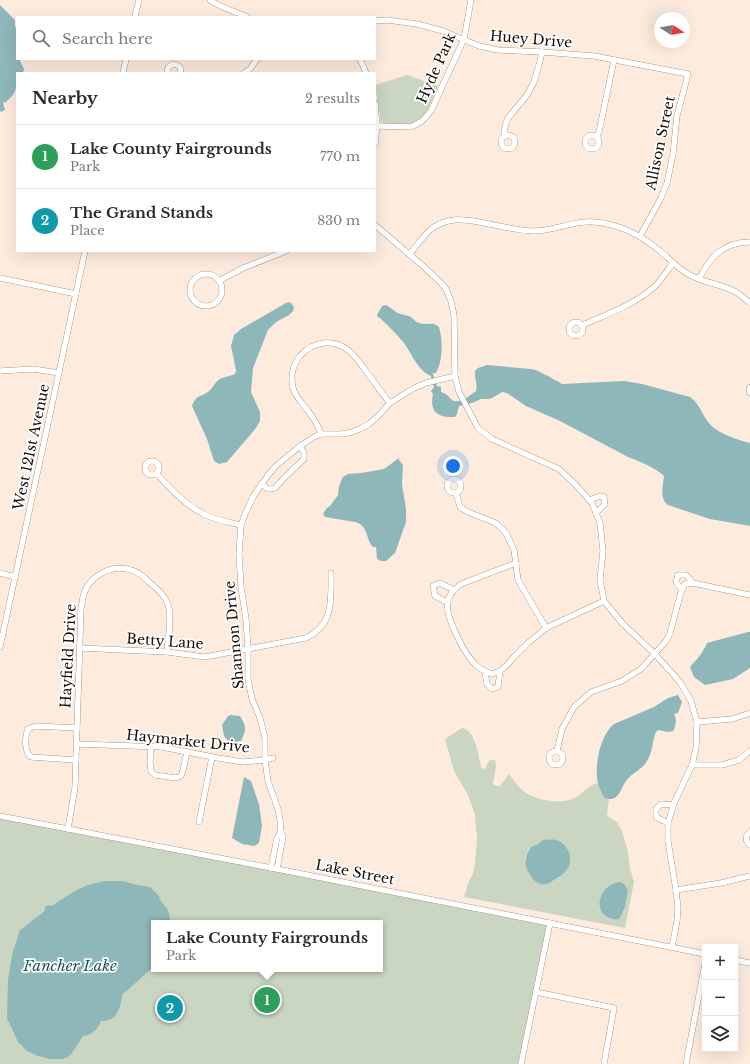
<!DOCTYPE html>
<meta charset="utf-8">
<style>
body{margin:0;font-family:"Libre Baskerville",serif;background:#f7f7f7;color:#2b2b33}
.controls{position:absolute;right:12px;bottom:12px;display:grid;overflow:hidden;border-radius:0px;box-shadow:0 4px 16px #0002}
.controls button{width:36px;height:36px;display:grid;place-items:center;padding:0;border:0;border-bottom:1px solid #e1e1e2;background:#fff;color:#2b2b33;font:20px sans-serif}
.compass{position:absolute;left:654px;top:12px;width:36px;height:36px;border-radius:50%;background:#fff;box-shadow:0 4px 16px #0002;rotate:101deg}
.you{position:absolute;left:453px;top:466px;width:14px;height:14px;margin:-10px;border:3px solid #fff;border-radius:50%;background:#1a73e8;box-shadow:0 0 0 6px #1a73e833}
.badge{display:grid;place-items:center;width:26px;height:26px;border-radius:50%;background:#db2777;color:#fff;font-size:13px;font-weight:700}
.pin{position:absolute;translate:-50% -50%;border:2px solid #fff;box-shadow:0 1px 4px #0006}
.popup{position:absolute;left:151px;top:920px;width:232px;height:52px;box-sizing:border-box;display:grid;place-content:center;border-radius:0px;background:#fff;filter:drop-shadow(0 1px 3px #0005);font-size:13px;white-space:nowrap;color:#7c7c81}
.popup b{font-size:15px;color:#2b2b33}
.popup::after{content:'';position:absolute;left:50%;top:100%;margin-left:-8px;border:8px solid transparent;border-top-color:#fff}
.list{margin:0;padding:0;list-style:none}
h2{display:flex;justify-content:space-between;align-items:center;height:52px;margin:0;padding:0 16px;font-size:17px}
h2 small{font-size:13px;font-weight:400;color:#7c7c81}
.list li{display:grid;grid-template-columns:26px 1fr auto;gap:12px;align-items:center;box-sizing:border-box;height:64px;padding:0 16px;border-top:1px solid #e1e1e2}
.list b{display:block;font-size:15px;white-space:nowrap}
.list p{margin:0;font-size:13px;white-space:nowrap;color:#7c7c81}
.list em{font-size:13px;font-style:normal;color:#7c7c81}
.icon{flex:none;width:22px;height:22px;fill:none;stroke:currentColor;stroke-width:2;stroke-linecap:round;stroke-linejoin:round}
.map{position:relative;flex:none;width:750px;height:1064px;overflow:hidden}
.search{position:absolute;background:#fff;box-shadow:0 4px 16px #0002;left:16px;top:16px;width:360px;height:44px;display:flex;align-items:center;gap:10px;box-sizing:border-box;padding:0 14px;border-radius:0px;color:#7c7c81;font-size:15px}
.panel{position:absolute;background:#fff;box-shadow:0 4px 16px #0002;left:16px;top:72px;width:360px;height:180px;border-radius:0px}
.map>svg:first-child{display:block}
.green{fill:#cad6c2;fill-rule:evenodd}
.water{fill:#8eb7b9}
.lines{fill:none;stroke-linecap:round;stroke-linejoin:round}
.street-casing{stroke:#826956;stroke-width:6}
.street{stroke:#fff;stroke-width:5.5}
.labels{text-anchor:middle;stroke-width:3.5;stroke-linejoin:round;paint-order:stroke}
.street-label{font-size:14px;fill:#150b05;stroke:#fff}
.water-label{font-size:15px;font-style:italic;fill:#1b5658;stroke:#fff}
</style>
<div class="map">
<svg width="750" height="1064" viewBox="0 0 750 1064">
<rect width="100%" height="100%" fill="#fdebde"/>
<g class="green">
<path d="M407 75 438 86C432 100 427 121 409 124 401 125 392 123 384 123L381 122 375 85Z"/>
<path d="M462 728C476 731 478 755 481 767L485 770 487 764 490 760H495L496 766 493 784 496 786H500L509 774C514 781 519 788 526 793 538 801 564 805 577 797 584 792 590 784 598 783L604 798 609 799 607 815 610 818 617 822 622 831 628 852 630 869 634 882 625 928 464 897 469 881 473 874 475 863 477 838 476 827 475 814 468 795 454 771 445 739ZM543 840C555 840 560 840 568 850L560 877 546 884 526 866 525 857 531 847 538 844Z"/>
<path d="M0 816 550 922 522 1064H0ZM154 923H380V969H154Z"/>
</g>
<g class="water">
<path d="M0 5 15 20V27L17 28V59H19L24 69 23 73H17C17 89 17 92 5 103L4 102 3 103 5 110 1 112 0 111Z"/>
<path d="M290 302 294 307 293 311 289 315 276 322 268 330 253 368 251 392 260 412V421L256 428 227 462 219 464 214 461 207 439 192 406C197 393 201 398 209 391 213 388 215 382 220 379 223 377 231 376 235 374L236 370 231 346 234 335 241 329 286 303Z"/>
<path d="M386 305C390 307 393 310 396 312 401 315 407 315 411 317 414 319 415 322 419 323 427 326 431 321 439 327 443 341 443 360 436 373H433V374L437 386 441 387V392C448 394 447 396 452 400 459 405 470 395 476 391 478 384 474 378 475 371L478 368 487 365 531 369C538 370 543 374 550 377 554 380 558 381 562 384L624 381 642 384 690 397C699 403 702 414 708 422 716 433 738 440 750 443V526L710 519 668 505C659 498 663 486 664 476 656 468 639 461 628 457L560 421 526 406 507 393 502 392 492 398 489 399H481L472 403 459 406 457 414 455 417C438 418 429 412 433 394L431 391 434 387 431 376C418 371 412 354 404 343 397 334 388 326 380 318L378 317 377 315 382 306Z"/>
<path d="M399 458V460L403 465 402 484 406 509V522L395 553 386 561H381L377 559 376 547H373C365 538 369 526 355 522L325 517 323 514 326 509 330 506 338 495 339 486 343 477 348 474 361 473 384 469Z"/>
<path d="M748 632H750V668L733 679 705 685 694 677 690 667C697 659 703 653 707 643Z"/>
<path d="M678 695 682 702 678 713 674 714C677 719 676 726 673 731L668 732 658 730 656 732C652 740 653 751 648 759 643 770 632 772 626 781 622 786 621 793 616 797 612 800 608 799 604 798 602 793 599 788 598 783 594 766 600 735 614 724L654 707 668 698Z"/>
<path d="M231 715 240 716C247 727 246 730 241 741L230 743 224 736 222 725 228 716Z"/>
<path d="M244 777 251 781 259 804 262 826 259 843 254 846 242 844 232 838Z"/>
<path d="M543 840C547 840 552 839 556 840 567 843 574 857 568 868 565 873 560 877 554 880 552 881 549 884 546 884 539 886 532 879 529 873 523 862 525 857 531 847L538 844Z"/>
<path d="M104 881H123L137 885 150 887 159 896 160 900 168 910 171 923H154V965L151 969 122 995C122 1001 119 1012 114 1017 111 1020 106 1021 101 1021 97 1030 92 1035 83 1036L72 1053 68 1057 62 1059H50L38 1056 27 1051 18 1042 7 1018 8 980 12 955 20 930C26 927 31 921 37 917 40 915 43 913 45 910V907L48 905 52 906C63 898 75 890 88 885 93 883 99 883 104 881Z"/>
<path d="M620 882 624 884 628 890 625 907 619 919C615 920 613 919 610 918 596 914 597 895 608 887 612 884 615 883 620 882Z"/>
</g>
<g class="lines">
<defs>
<g id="street">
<path d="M210 0C221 8 235 11 247 17"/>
<path d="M135 17 139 0"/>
<path d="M375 21 387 20 417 24 443 31 479 46 498 50 542 52 594 56 688 74 677 116 673 154 667 183 661 198 640 236"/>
<path d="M360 59 366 73"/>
<path d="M123 73 126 59"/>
<path d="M167 73C167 65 174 62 180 67L181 73"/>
<path d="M244 73 250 69 257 59"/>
<path d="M375 103 377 126 375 144"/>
<path d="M377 126 411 127 422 121 431 111 464 39 471 0"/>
<circle cx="592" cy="142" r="7"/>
<circle cx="508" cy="142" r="7"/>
<path d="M506 136 504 132 506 123 508 118 527 95 534 82 539 65 542 52"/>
<path d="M597 136 599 132 614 60"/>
<path d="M375 225 423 266 440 282 446 289 451 301 454 315 455 376 459 392 478 428 492 439 559 469 575 484 592 503 600 523 603 551 600 580 604 601 623 624 655 654 680 682 691 701 697 722 696 748 692 765 674 803 668 823V841L676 890 678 908 677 921 672 947"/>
<path d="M410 254C417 245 424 234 434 227 440 223 447 221 454 220 464 219 474 221 484 223 499 226 516 230 532 231 553 232 573 220 594 222 619 224 641 235 660 251 670 259 678 269 690 275 705 283 721 284 736 292 741 295 745 299 750 303"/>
<circle cx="206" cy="290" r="16"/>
<path d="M0 278 76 294"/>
<path d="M699 279C710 257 723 242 750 242"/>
<path d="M219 281 243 268 286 251"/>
<circle cx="576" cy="329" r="7"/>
<path d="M583 325C607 314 634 305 654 287 661 281 667 271 673 263"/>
<path d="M0 371 33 369 59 373"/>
<path d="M750 387 749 390 750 393"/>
<path d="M321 434C318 426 314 418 308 411 303 404 297 398 294 391 290 379 292 366 300 356 306 349 315 344 324 343 346 341 357 358 368 374 376 384 382 394 390 403"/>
<circle cx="152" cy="468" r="7"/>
<path d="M157 474C170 488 184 504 202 513 214 520 228 522 241 525"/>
<circle cx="454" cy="486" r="7"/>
<path d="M261 484 268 489H272L275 488 284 478 304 459V453L300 446"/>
<path d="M456 493 460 507 468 512 496 523 506 533 514 550 518 580 546 628"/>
<path d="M589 500 600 496 604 497 605 504 596 513"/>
<path d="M516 563 461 584C455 589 449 594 448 601 444 616 465 655 476 665 481 670 486 672 492 674L500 671 507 665 514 657 528 643 546 628 604 601"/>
<path d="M0 573 15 577"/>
<path d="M682 590 676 582 678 575H686L693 583"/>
<path d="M447 602 435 596 433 586 440 583 454 590"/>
<path d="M0 647 85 251"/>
<path d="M80 648 167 652 205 657 306 638C334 625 331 599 331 573"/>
<path d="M485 672 487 684 492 689 498 687 500 671"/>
<path d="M697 722 732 719 750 713"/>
<path d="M76 744 162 747 218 758 243 762 265 760 273 758"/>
<path d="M151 747 150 762 151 771 155 775 176 778 181 776 183 770 187 752"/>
<circle cx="556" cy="758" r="7"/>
<path d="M557 751 562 729 574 707 591 692 622 681 641 669 666 641 670 633 681 592 685 584 693 583 750 595"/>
<path d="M76 760 31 757C24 752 25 737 28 729L36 726 77 728"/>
<path d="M692 765H722L739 760 750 751"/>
<path d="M0 816 277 869 705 954"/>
<path d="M199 822 212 757"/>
<path d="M668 823 656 817V809L661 804 673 805"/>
<path d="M68 829 75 787 81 609C82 605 82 601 83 597 88 576 111 564 131 570 139 572 144 577 149 582 156 588 164 594 167 602 173 615 168 637 167 652"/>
<path d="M750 832C745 836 745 841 750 845"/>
<path d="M271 868 277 838 281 832"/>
<path d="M277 869 283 837 281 832 280 820 278 809 268 781 265 760V738L260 718 252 699 248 680V649L246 619 241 587 239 554 241 525 245 514 254 495 269 474 277 465 300 446 314 437 321 434H342L352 432 360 429 369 424 377 417 390 403 414 388 426 383 455 376"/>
<path d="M676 890 721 883 750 876"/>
<path d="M735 960 750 963"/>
<path d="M536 992 614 1008 604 1064"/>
<path d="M521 1064 550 923"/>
<path d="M686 1064 705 963"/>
</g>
</defs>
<use href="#street" class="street-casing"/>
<use href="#street" class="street"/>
</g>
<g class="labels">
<g class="street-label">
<text transform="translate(531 39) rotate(5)" y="5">Huey Drive</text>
<text transform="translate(436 68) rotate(-66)" y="5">Hyde Park</text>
<text transform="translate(660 143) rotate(-78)" y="5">Allison Street</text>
<text transform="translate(31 447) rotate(-78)" y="5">West 121st Avenue</text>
<text transform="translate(234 635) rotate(-95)" y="5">Shannon Drive</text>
<text transform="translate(165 641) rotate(4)" y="5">Betty Lane</text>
<text transform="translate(68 656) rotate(-87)" y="5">Hayfield Drive</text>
<text transform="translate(188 741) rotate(6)" y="5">Haymarket Drive</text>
<text transform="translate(355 872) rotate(11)" y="5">Lake Street</text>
</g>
<g class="water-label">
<text x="70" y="971">Fancher Lake</text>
</g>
</g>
</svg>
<div class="controls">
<button>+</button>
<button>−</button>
<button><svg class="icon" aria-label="layers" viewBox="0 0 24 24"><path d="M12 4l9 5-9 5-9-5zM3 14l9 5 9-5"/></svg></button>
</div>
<svg class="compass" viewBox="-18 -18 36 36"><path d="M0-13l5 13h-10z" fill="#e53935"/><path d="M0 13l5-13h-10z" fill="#7c7c81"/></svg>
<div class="you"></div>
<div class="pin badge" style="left:267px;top:1000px;background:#2e9e5b">1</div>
<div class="popup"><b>Lake County Fairgrounds</b>Park</div>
<div class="pin badge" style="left:170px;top:1008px;background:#0f9aa8">2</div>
<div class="search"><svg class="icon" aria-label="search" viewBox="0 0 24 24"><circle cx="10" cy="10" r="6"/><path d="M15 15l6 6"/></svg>Search here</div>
<section class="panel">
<h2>Nearby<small>2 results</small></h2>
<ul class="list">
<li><span class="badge" style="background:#2e9e5b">1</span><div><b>Lake County Fairgrounds</b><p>Park</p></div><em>770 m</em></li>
<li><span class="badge" style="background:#0f9aa8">2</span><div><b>The Grand Stands</b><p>Place</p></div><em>830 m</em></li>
</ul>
</section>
</div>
